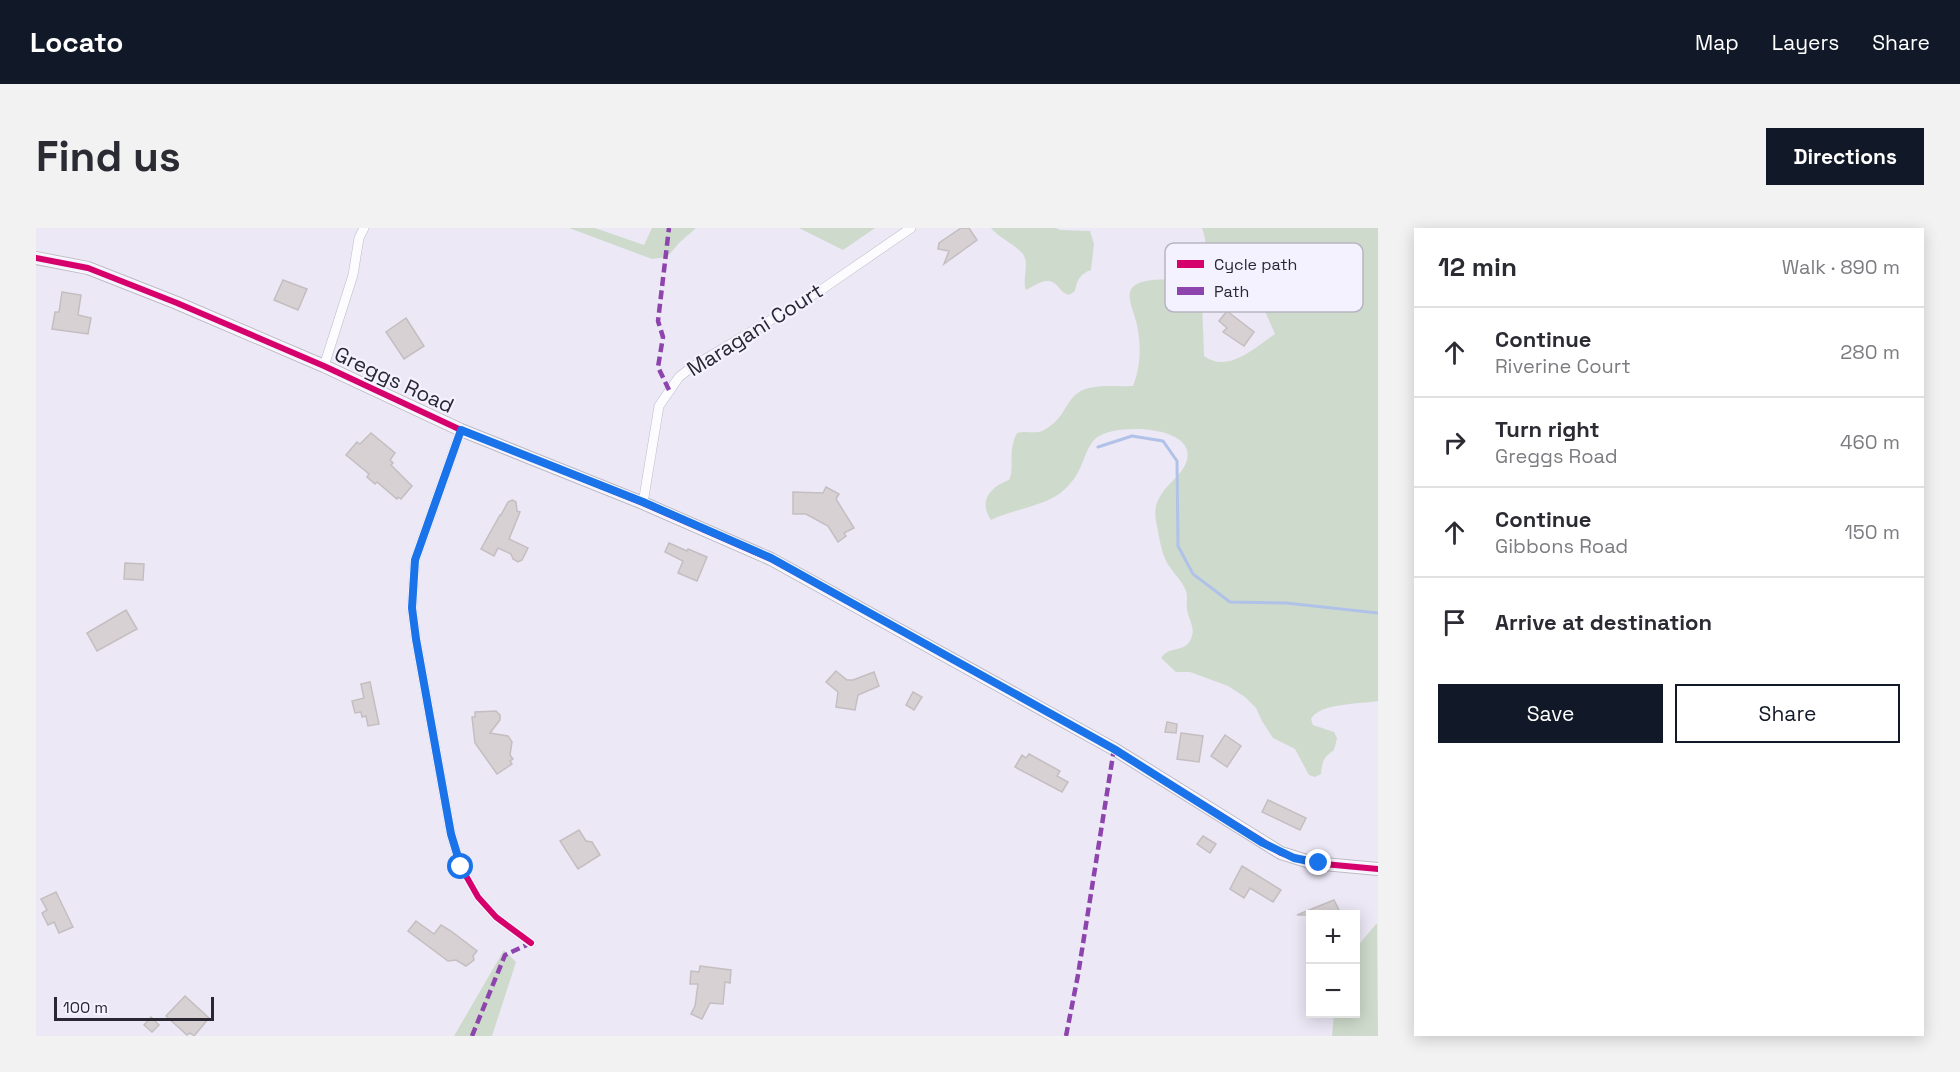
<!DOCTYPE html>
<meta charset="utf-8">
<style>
body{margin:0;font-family:"Space Grotesk",sans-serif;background:#f2f2f3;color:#2b2b33}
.controls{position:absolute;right:18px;bottom:18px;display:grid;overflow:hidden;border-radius:0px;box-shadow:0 3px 15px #0003}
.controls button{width:54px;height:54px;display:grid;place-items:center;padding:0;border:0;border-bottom:2px solid #e1e1e2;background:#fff;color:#2b2b33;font:30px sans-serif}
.scale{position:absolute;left:18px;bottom:15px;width:160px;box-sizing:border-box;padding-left:6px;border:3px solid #2a2733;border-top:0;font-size:16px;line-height:21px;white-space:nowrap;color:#2a2733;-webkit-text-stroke:4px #f4f2fe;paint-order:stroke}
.stop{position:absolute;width:18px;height:18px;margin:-14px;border:4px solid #1a73e8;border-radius:50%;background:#fff}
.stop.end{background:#1a73e8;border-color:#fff;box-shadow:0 2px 6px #0008}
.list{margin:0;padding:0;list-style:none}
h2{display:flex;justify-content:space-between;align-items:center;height:78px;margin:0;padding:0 24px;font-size:26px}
h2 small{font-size:20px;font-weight:400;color:#7c7c81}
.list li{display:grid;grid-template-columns:39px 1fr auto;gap:18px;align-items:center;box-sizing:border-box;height:90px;padding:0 24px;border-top:2px solid #e1e1e2}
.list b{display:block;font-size:22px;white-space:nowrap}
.list p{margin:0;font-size:20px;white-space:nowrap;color:#7c7c81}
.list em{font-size:20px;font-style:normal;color:#7c7c81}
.actions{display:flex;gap:12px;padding:18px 24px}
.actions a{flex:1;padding:14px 0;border:2px solid #111827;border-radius:0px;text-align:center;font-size:21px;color:#111827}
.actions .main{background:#111827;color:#fff}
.icon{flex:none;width:33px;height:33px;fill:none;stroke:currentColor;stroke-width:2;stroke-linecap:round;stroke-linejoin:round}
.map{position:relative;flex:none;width:1342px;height:808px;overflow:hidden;border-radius:0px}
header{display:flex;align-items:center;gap:36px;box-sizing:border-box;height:84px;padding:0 30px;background:#111827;color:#fff}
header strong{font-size:28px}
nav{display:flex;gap:33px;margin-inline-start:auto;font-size:21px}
.intro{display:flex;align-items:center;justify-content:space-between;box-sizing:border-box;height:144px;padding:0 36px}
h1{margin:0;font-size:42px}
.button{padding:15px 27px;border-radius:0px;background:#111827;color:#fff;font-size:21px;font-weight:700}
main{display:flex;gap:36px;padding:0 36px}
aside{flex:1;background:#fff;border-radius:0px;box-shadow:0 3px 15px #0003}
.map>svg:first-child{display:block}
.green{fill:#cedbcc}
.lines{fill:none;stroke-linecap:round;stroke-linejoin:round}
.stream{stroke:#b1c2e9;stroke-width:3}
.building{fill:#d8d1d3;stroke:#c4bec0;stroke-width:1.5}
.minor-casing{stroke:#bdbac6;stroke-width:10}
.tertiary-casing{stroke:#bdbac6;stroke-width:14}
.minor{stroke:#fcfcfe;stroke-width:9}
.tertiary{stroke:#fcfcfe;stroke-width:12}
.quiet{stroke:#8e44ad;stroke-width:4.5;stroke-dasharray:9 4.5;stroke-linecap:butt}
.cycleway-casing{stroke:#f4f2fe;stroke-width:10}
.cycleway{stroke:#d6006c;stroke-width:6}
.route{stroke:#1a73e8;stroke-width:8}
.labels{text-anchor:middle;stroke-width:4.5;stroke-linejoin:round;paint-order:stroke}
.street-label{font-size:21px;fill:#2a2733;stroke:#f4f2fe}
.key{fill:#f4f2fe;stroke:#b7b5c1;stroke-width:1.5}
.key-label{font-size:16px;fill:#2a2733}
</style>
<header>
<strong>Locato</strong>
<nav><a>Map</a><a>Layers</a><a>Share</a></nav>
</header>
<div class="intro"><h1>Find us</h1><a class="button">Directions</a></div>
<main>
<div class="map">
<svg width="1342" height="808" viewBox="0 0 1342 808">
<rect width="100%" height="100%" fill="#ece8f6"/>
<g class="green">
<path d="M533 0H559L608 17 616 0H660L643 15 631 29 616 31Z"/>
<path d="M763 0H839L807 22Z"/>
<path d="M955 0H1020L1024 2 1054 3 1058 16 1055 42C1044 46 1041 52 1039 63L1033 67C1025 65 1024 59 1018 55 1009 49 997 59 990 62 986 51 993 38 988 28 985 20 963 10 955 0Z"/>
<path d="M1166 0H1342V473C1325 476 1283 475 1275 491L1277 497 1298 504 1301 510 1298 522C1288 529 1286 533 1285 546L1279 549 1273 547 1259 521 1237 510 1226 493 1220 480 1209 469 1192 458 1154 444H1140L1125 430C1134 416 1150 427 1156 408 1159 399 1152 390 1151 381 1150 376 1152 369 1150 363 1146 352 1135 343 1130 333 1124 320 1123 306 1120 293 1113 258 1157 249 1151 222 1144 197 1077 196 1060 210 1050 219 1048 235 1041 246 1037 253 1030 261 1023 266 1009 277 973 283 955 292 942 273 954 259 973 252 979 240 971 224 981 205 990 202 999 207 1008 202 1027 191 1026 182 1038 168 1051 154 1080 159 1097 158 1105 138 1105 117 1101 97 1099 87 1092 74 1094 64 1098 48 1138 51 1151 54L1166 72 1168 128C1192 146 1220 119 1239 106L1224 72 1165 56C1168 38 1173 17 1166 0Z"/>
<path d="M1341 695 1342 808H1296L1298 786H1320V720Z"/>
<path d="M468 722 480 734 456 808H418Z"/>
</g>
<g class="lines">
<path class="stream" d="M1062 219 1096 208 1127 213 1141 233 1142 318 1157 346 1194 374 1250 375 1342 385"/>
</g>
<g class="building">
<path d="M925 0H933L941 12 908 36 913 23 902 21 903 15Z"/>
<path d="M247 52 271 61 262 82 238 72Z"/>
<path d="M26 64 45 67 42 87 55 90 52 106 16 101 19 84H23Z"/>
<path d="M1191 83 1218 104 1208 118 1187 104 1191 100 1183 93Z"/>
<path d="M370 90 388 118 368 131 350 104Z"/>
<path d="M335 205 359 225 354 232 357 235 355 237 376 258 365 271 362 269 361 271 341 254 339 256 331 249 333 246 310 227 321 214 324 216Z"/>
<path d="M790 259 803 266 800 271 818 300 808 305 810 308 802 314 792 298 770 286H757V264L787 265Z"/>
<path d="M476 272 480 274 481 283 484 284 473 311 492 320 486 332 482 334 477 331 475 326 462 320 458 328 445 321 464 287H465L472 274Z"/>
<path d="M633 315 651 323 652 321 671 329 661 353 642 345 647 333 629 324Z"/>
<path d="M89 335 108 336 107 352 88 351Z"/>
<path d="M90 382 101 401 61 423 51 405Z"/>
<path d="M800 443 811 452H817L838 444 843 458 822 467 819 482 800 479 802 464 790 454Z"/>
<path d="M334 454 343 496 332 498 330 488 326 489 325 484 319 485 316 473 328 470 325 456Z"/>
<path d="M877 464 886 469 878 482 870 477Z"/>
<path d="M460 483 464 487V492L454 505 472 508 476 514 474 527 477 531 474 533 476 536 461 546 439 515 436 489H439V484Z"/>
<path d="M1131 494 1141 496 1140 505 1129 504Z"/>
<path d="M1145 505 1167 508 1163 534 1141 531Z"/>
<path d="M1189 507 1205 518 1191 539 1175 528Z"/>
<path d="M993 526 1024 543 1021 548 1032 554 1026 564 979 539 986 527 990 530Z"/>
<path d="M1232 572 1270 590 1264 602 1226 584Z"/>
<path d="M543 602 550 613 556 614 564 627 542 641 524 613Z"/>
<path d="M1167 608 1180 616 1174 625 1161 616Z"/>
<path d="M1206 638 1245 662 1237 674 1214 660 1208 670 1194 661Z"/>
<path d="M20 664 37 699 23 705 18 694 12 697 6 685 11 682 5 671Z"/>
<path d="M1298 672 1303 682 1290 687H1261Z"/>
<path d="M380 693 398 706 405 697 415 703 441 723 437 728 438 732 430 738 420 732 412 733 372 703Z"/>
<path d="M664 738 695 742 694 755 689 754 687 776 674 775 666 791 655 786 659 778 662 756H654L655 743 663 744Z"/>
<path d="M149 768 173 790 158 808 154 805 151 807 130 788Z"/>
<path d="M115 789 123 797 116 804 108 797Z"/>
</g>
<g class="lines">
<defs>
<g id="minor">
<path d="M288 138 317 47 323 10 328 0"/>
<path d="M425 202 379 332 376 380 380 411 415 606 425 639 442 669 460 689 495 715"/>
<path d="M607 275 623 178 643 149 656 139 785 62 875 0"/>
</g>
<path id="tertiary" d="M0 30 52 40 141 75 288 138 425 202 607 275 735 331 1078 521 1245 625 1277 635 1342 641"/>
</defs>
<use href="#minor" class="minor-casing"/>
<use href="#tertiary" class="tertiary-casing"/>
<use href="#minor" class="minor"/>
<use href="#tertiary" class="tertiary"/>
<g class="quiet">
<path d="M633 162 622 139 627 109 622 93 633 0"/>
<path d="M436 808 469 727 495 715"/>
<path d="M1030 808 1042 747 1078 521"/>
</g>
<defs>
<g id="cycleway">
<path d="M0 30 52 40 141 75 288 138 425 202 607 275 735 331 1078 521 1245 625 1277 635 1342 641"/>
<path d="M425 202 379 332 376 380 380 411 415 606 425 639 442 669 460 689 495 715"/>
</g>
</defs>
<use href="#cycleway" class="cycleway-casing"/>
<use href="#cycleway" class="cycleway"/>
</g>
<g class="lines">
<path class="route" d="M425 639 415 606 380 411 376 380 379 332 425 202 607 274 735 330 1078 521 1227 615 1258 630 1283 635"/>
</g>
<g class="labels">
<g class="street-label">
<text transform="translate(719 102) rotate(-32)" y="7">Maragani Court</text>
<text transform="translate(358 152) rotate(25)" y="7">Greggs Road</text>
</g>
</g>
<rect x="1129" y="15" width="198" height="69" rx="9" class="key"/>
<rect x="1141" y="32" width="27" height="8" fill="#d6006c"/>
<rect x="1141" y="59" width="27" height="8" fill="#8e44ad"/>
<g class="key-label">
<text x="1178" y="42">Cycle path</text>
<text x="1178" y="69">Path</text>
</g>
</svg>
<div class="controls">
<button>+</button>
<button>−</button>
</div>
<div class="scale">100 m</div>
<div class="stop" style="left:425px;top:639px"></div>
<div class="stop end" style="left:1283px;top:635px"></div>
</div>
<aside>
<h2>12 min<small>Walk · 890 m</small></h2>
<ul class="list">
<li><svg class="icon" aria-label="ahead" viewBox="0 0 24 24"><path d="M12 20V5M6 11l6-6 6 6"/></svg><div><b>Continue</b><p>Riverine Court</p></div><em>280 m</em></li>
<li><svg class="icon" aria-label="right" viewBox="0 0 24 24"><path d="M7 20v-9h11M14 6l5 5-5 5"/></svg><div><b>Turn right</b><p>Greggs Road</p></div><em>460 m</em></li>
<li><svg class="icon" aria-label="ahead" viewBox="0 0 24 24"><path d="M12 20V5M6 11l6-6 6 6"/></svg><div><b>Continue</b><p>Gibbons Road</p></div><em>150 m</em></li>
<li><svg class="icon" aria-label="arrive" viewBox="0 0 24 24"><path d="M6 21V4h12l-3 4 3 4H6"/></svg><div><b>Arrive at destination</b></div></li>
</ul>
<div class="actions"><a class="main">Save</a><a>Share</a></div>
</aside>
</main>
